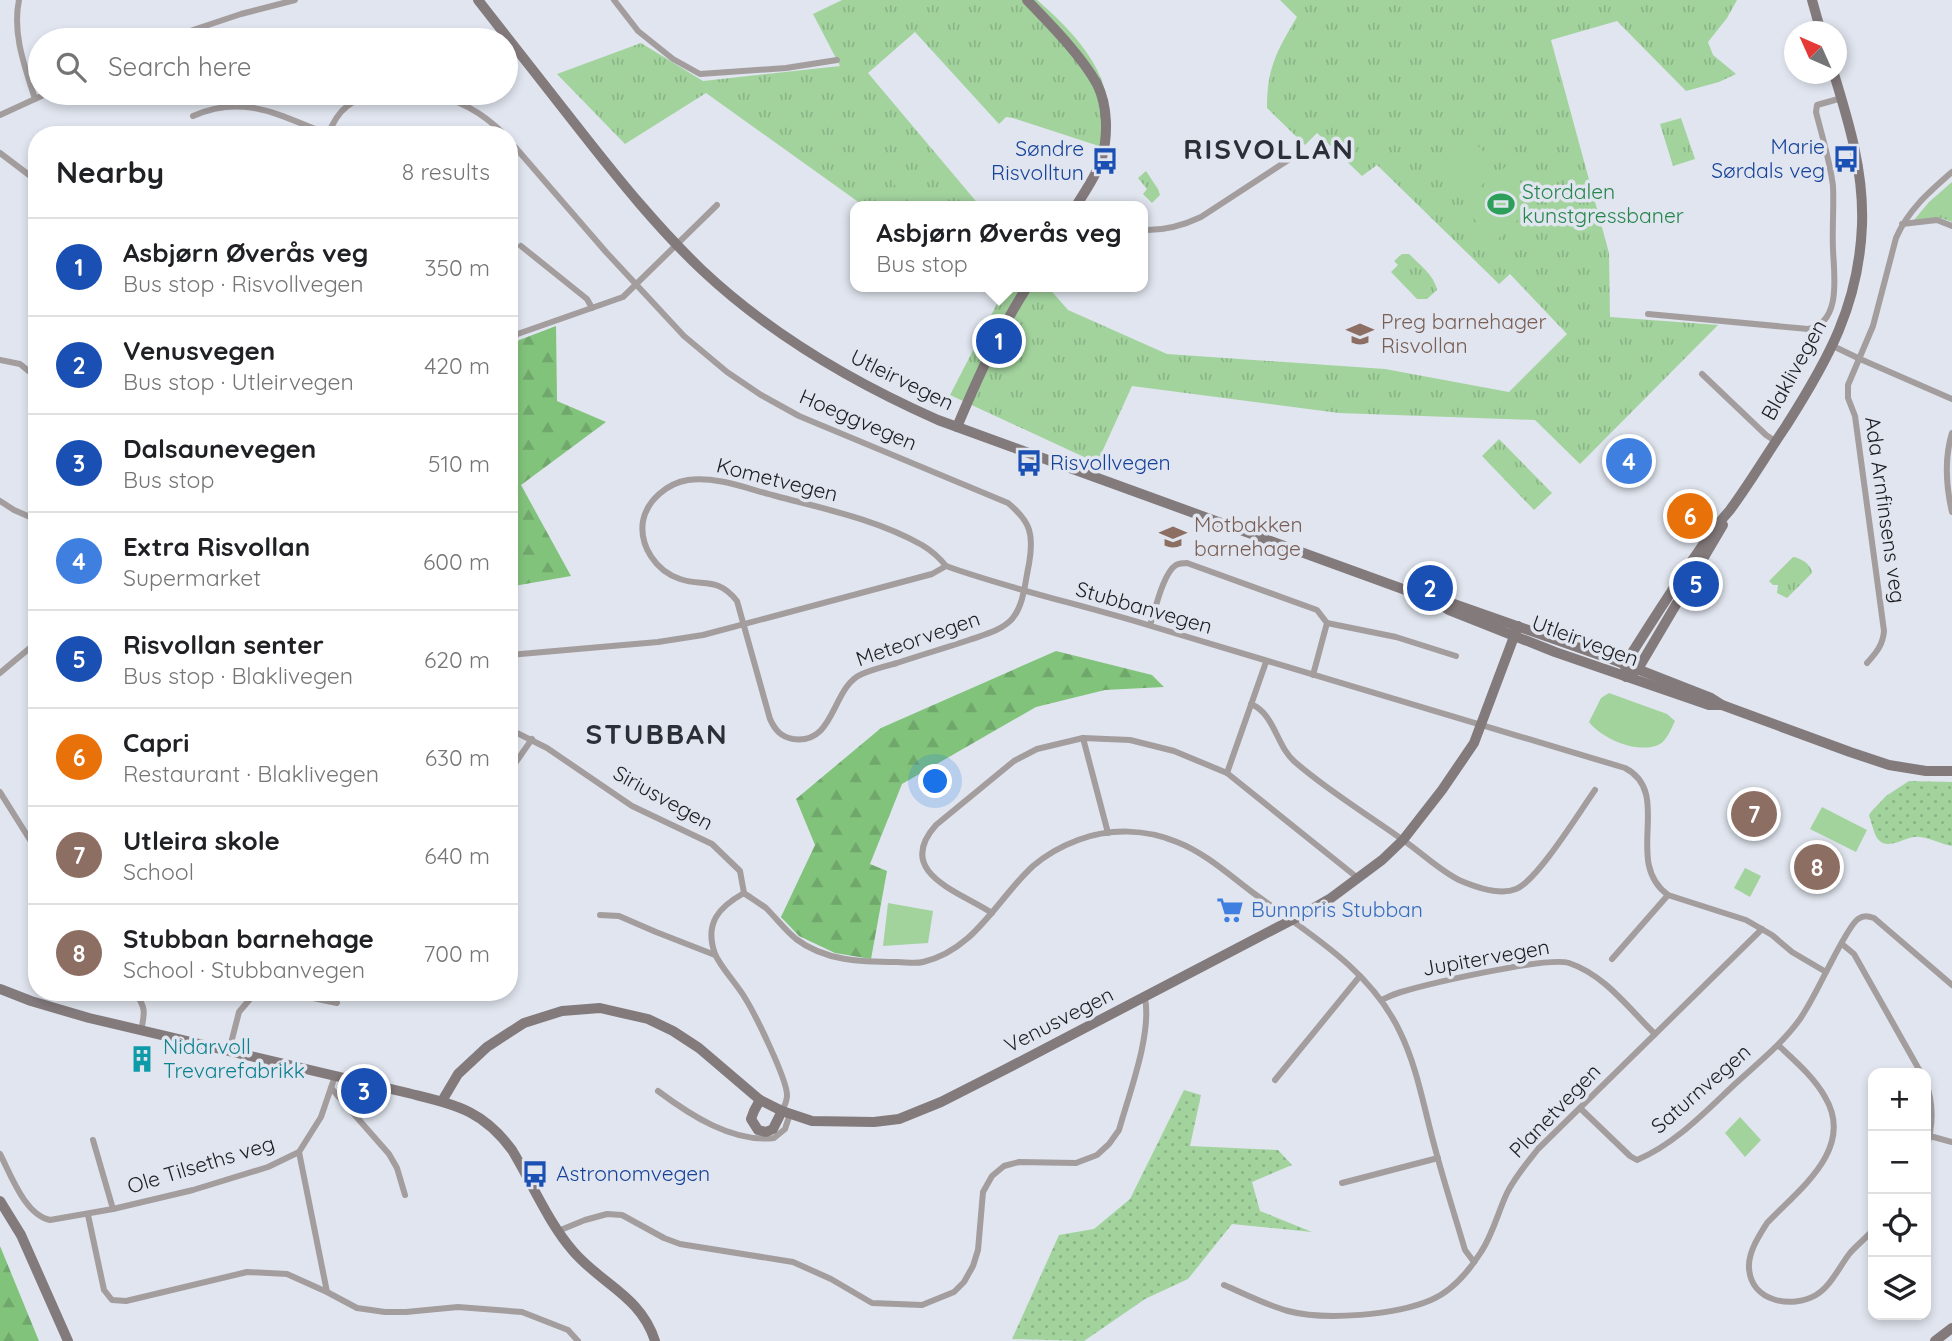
<!DOCTYPE html>
<meta charset="utf-8">
<style>
body{margin:0;font-family:Quicksand,sans-serif;background:#f6f6f6;color:#202124}
.controls{position:absolute;right:21px;bottom:21px;display:grid;overflow:hidden;border-radius:14px;box-shadow:0 4px 10px #0003}
.controls button{width:63px;height:63px;display:grid;place-items:center;padding:0;border:0;border-bottom:2px solid #e0e0e0;background:#fff;color:#202124;font:35px sans-serif}
.compass{position:absolute;left:1784px;top:21px;width:63px;height:63px;border-radius:50%;background:#fff;box-shadow:0 4px 10px #0003;rotate:315deg}
.you{position:absolute;left:936px;top:782px;width:24px;height:24px;margin:-18px;border:5px solid #fff;border-radius:50%;background:#1a73e8;box-shadow:0 0 0 10px #1a73e833}
.badge{display:grid;place-items:center;width:46px;height:46px;border-radius:50%;background:#6b6d0f;color:#fff;font-size:23px;font-weight:700}
.pin{position:absolute;translate:-50% -50%;border:4px solid #fff;box-shadow:0 2px 7px #0006}
.popup{position:absolute;left:850px;top:201px;width:298px;height:91px;box-sizing:border-box;display:grid;place-content:center;border-radius:14px;background:#fff;filter:drop-shadow(0 2px 5px #0005);font-size:23px;white-space:nowrap;color:#757577}
.popup b{font-size:26px;color:#202124}
.popup::after{content:'';position:absolute;left:50%;top:100%;margin-left:-14px;border:14px solid transparent;border-top-color:#fff}
.list{margin:0;padding:0;list-style:none}
h2{display:flex;justify-content:space-between;align-items:center;height:91px;margin:0;padding:0 28px;font-size:30px}
h2 small{font-size:23px;font-weight:400;color:#757577}
.list li{display:grid;grid-template-columns:46px 1fr auto;gap:21px;align-items:center;box-sizing:border-box;height:98px;padding:0 28px;border-top:2px solid #e0e0e0}
.list b{display:block;font-size:26px;white-space:nowrap}
.list p{margin:0;font-size:23px;white-space:nowrap;color:#757577}
.list em{font-size:23px;font-style:normal;color:#757577}
.icon{flex:none;width:38px;height:38px;fill:none;stroke:currentColor;stroke-width:2;stroke-linecap:round;stroke-linejoin:round}
.map{position:relative;flex:none;width:1952px;height:1341px;overflow:hidden}
.search{position:absolute;background:#fff;box-shadow:0 4px 10px #0003;left:28px;top:28px;width:490px;height:77px;display:flex;align-items:center;gap:18px;box-sizing:border-box;padding:0 24px;border-radius:38px;color:#757577;font-size:26px}
.panel{position:absolute;background:#fff;box-shadow:0 4px 10px #0003;left:28px;top:126px;width:490px;height:875px;border-radius:28px}
.map>svg:first-child{display:block}
.grass{fill:url(#grass-dots)}
.forest{fill:url(#forest-firs)}
.park{fill:url(#park-tufts)}
.garden{fill:#a2d39d}
.lines{fill:none;stroke-linecap:round;stroke-linejoin:round}
.street{stroke:#a39d9e;stroke-width:6}
.secondary{stroke:#837a7c;stroke-width:10}
.labels{text-anchor:middle;stroke-width:7;stroke-linejoin:round;paint-order:stroke}
.transit-label{font-size:21px;fill:#164399;stroke:#e0e5ef;text-anchor:end}
.leisure-label{font-size:21px;fill:#27864d;stroke:#e0e5ef;text-anchor:start}
.education-label{font-size:21px;fill:#785e54;stroke:#e0e5ef;text-anchor:start}
.street-label{font-size:21px;fill:#1d1e22;stroke:#e0e5ef}
.shop-label{font-size:21px;fill:#366cbe;stroke:#e0e5ef;text-anchor:start}
.culture-label{font-size:21px;fill:#0d838f;stroke:#e0e5ef;text-anchor:start}
.district-label{font-size:28px;font-weight:bold;letter-spacing:2px;fill:#2b2f37;stroke:#e0e5ef}
</style>
<div class="map">
<svg width="1952" height="1341" viewBox="0 0 1952 1341">
<defs>
<pattern id="grass-dots" width="8" height="8" patternUnits="userSpaceOnUse" patternTransform="scale(1.75)"><rect width="8" height="8" fill="#a2d39d"/><path d="M2 2h.1M6 6h.1" fill="none" stroke="#8bb587" stroke-width="1.8" stroke-linecap="round"/></pattern>
<pattern id="forest-firs" width="22" height="20" patternUnits="userSpaceOnUse" patternTransform="scale(1.75)"><rect width="22" height="20" fill="#82c37c"/><path d="M5 1l3.5 6h-7zM16 11l3.5 6h-7z" fill="#70a76b"/></pattern>
<pattern id="park-tufts" width="24" height="20" patternUnits="userSpaceOnUse" patternTransform="scale(1.75)"><rect width="24" height="20" fill="#a2d39d"/><path d="M3 7l-1-3M5 7V3M7 7l1-3M15 17l-1-3M17 17v-4M19 17l1-3" fill="none" stroke="#8bb587"/></pattern>
</defs>
<rect width="100%" height="100%" fill="#e0e5ef"/>
<g class="grass">
<path d="M1909 781 1952 782V846C1941 844 1931 838 1919 837 1906 835 1888 853 1877 838 1873 831 1872 823 1869 816L1870 813 1886 796Z"/>
<path d="M1184 1090 1201 1095 1190 1146 1278 1150 1292 1165 1252 1182 1260 1211 1312 1232 1232 1224 1188 1279 1145 1299 1084 1341 1012 1339 1059 1235 1094 1229 1130 1199Z"/>
</g>
<g class="forest">
<path d="M556 326 557 401 606 422 521 485 571 576 514 586 509 590V344Z"/>
<path d="M1056 651 1152 675 1164 687 1105 690 1036 707 902 784 870 864 887 871 871 959 835 953 799 936 781 917 815 845 796 799 881 728Z"/>
<path d="M0 1246 39 1341H0Z"/>
</g>
<g class="park">
<path d="M842 0H1037C1067 26 1099 58 1107 98 1110 110 1104 134 1102 147L1013 118 1006 117 999 124 915 32 868 73 980 206H864L706 93 625 144 557 74 641 43 703 81 840 66 813 14Z"/>
<path d="M1280 0H1737L1727 18 1708 42 1713 55 1736 74 1719 82 1686 91 1617 21 1551 40 1609 253 1610 317 1718 325 1580 464 1535 420 1339 413 1132 386 1097 463 950 395 998 302 978 287H1048L1068 310 1167 354 1385 369 1509 392 1567 334 1510 274 1499 284 1377 165 1362 176 1317 133 1305 145 1267 108C1267 67 1277 51 1297 17Z"/>
<path d="M1681 118 1695 159 1673 166 1660 124Z"/>
<path d="M1146 171 1158 189 1160 195 1152 203 1143 194 1147 189 1138 178Z"/>
<path d="M1952 182V222L1941 218 1914 220 1929 202Z"/>
<path d="M1402 254H1409C1420 265 1434 275 1437 290L1427 299H1417L1391 272 1398 265 1394 261Z"/>
<path d="M1499 439 1552 493 1534 510 1482 456Z"/>
<path d="M1793 557C1801 558 1811 564 1812 573L1787 598 1777 593 1778 585H1773L1769 581Z"/>
</g>
<g class="garden">
<path d="M1475 143 1492 160 1480 172 1463 155Z"/>
<path d="M1459 156 1485 182 1465 202 1439 177Z"/>
<path d="M1505 167 1538 200 1496 241 1464 209Z"/>
<path d="M904 170 933 200 927 206H915L892 182Z"/>
<path d="M1609 693 1667 714 1675 721C1671 729 1667 740 1660 744 1639 755 1602 739 1589 722L1601 698Z"/>
<path d="M1822 807 1867 830 1856 852 1810 829Z"/>
<path d="M1745 868 1761 876 1750 897 1734 888Z"/>
<path d="M888 903 933 911 928 943 883 946Z"/>
<path d="M1740 1117 1761 1140 1745 1157 1725 1133Z"/>
</g>
<g class="lines">
<g class="street">
<path d="M19 0C12 34 25 67 35 99"/>
<path d="M614 0 638 31 673 59 700 74 786 68 837 60"/>
<path d="M163 40 241 14 295 0"/>
<path d="M427 93C458 99 482 112 505 135"/>
<path d="M0 115 48 93"/>
<path d="M193 116C244 93 280 116 328 134"/>
<path d="M328 135C338 108 352 99 379 93"/>
<path d="M509 140 606 252 684 336 727 372 761 395 799 416 1008 503C1031 522 1034 535 1029 564 1025 582 1024 605 1012 619 1001 631 983 635 969 640 945 648 921 655 897 663 886 666 873 669 862 674 831 687 836 745 793 739 781 737 775 730 770 719L737 601C717 576 703 587 680 579 656 571 639 546 643 521 647 500 668 483 688 480 717 476 748 489 776 496 825 509 878 520 922 545 932 551 939 557 946 566"/>
<path d="M0 153 37 181"/>
<path d="M1902 224 1937 220 1952 226"/>
<path d="M1142 230C1164 231 1182 226 1201 217L1299 153"/>
<path d="M521 246 587 299 592 308"/>
<path d="M1648 314 1808 329C1842 323 1834 274 1833 250 1832 229 1834 207 1833 186 1830 161 1822 136 1816 112L1817 105 1842 98"/>
<path d="M509 337 623 297 717 205"/>
<path d="M1833 346 1860 359 1952 399"/>
<path d="M0 360 20 364 37 378"/>
<path d="M1702 374 1766 435 1775 441"/>
<path d="M1952 433C1944 459 1946 486 1952 512"/>
<path d="M0 501 14 510 37 520"/>
<path d="M1327 623 1396 637 1456 656"/>
<path d="M1150 625C1155 611 1163 573 1176 565 1180 563 1182 563 1187 563L1317 610 1327 623 1313 675"/>
<path d="M509 655 658 642 703 635 932 574 946 566C1013 590 1083 605 1151 626 1309 674 1467 722 1625 768 1674 793 1622 862 1668 895L1746 920 1772 935 1792 952 1826 972C1832 961 1850 924 1858 919 1864 915 1868 916 1874 918L1952 985"/>
<path d="M1867 663C1876 653 1883 645 1884 631L1855 416 1848 398V385L1873 326 1896 238C1908 210 1929 192 1952 172"/>
<path d="M0 673 37 642"/>
<path d="M1251 704C1275 714 1276 746 1295 762 1328 791 1367 814 1403 840 1422 853 1439 870 1459 880 1475 887 1499 896 1516 889 1537 881 1580 811 1595 790"/>
<path d="M509 729 547 748 632 806 712 844 740 871 744 893"/>
<path d="M1083 738 1108 833"/>
<path d="M509 772 532 739"/>
<path d="M1227 773 1266 662"/>
<path d="M0 792 37 851"/>
<path d="M992 913C961 892 893 873 936 825L1014 761 1037 749 1083 738 1130 740 1174 751 1227 773 1359 879"/>
<path d="M600 915 619 916 656 932 715 955"/>
<path d="M1842 944 1854 954 1921 1073"/>
<path d="M1612 959 1668 895"/>
<path d="M135 992C146 1008 145 1012 141 1031"/>
<path d="M284 992 337 1003"/>
<path d="M1381 1000C1388 997 1394 994 1401 992 1428 984 1547 956 1569 963 1605 975 1629 1009 1655 1034"/>
<path d="M1778 1045C1794 1060 1814 1077 1825 1097 1856 1149 1798 1190 1767 1223 1759 1236 1748 1252 1749 1268 1751 1302 1792 1309 1816 1295 1831 1286 1839 1267 1850 1253 1857 1245 1866 1238 1873 1230"/>
<path d="M229 1051 239 1012 256 992"/>
<path d="M1275 1080 1360 976"/>
<path d="M1926 1083C1934 1105 1933 1127 1926 1149"/>
<path d="M331 1088 389 1154 397 1168 405 1195"/>
<path d="M658 1091C690 1115 733 1143 774 1138L785 1129 790 1114"/>
<path d="M1580 1108 1630 1156 1637 1160C1675 1144 1705 1112 1735 1084 1757 1064 1782 1044 1800 1019 1810 1004 1818 988 1826 972"/>
<path d="M782 1111C784 1107 787 1101 787 1096 788 1081 755 1014 745 998 737 984 721 968 715 954 704 923 719 907 744 893 751 898 759 903 766 908 776 918 785 930 796 939 825 961 861 962 897 962 905 962 915 964 923 962 975 950 997 899 1033 866 1046 855 1062 846 1078 840 1110 828 1146 829 1177 842 1205 853 1228 874 1252 892 1306 932 1370 968 1400 1032 1418 1069 1424 1109 1435 1148 1444 1182 1455 1216 1465 1250L1474 1262"/>
<path d="M1930 1136 1952 1142"/>
<path d="M93 1140 113 1209"/>
<path d="M299 1152 327 1292"/>
<path d="M0 1154C11 1175 25 1215 50 1220L113 1209 193 1190 268 1167 299 1152 321 1117 335 1076"/>
<path d="M1342 1183 1438 1158"/>
<path d="M88 1215 104 1290 112 1300 126 1301 247 1272 287 1274 327 1292 357 1308 385 1312H406L458 1307 522 1312 568 1330 578 1341"/>
<path d="M558 1231 585 1220 607 1214 622 1215 664 1238 680 1244 793 1262 831 1279 872 1303 922 1305 954 1292 964 1282 973 1266 978 1250 983 1192 992 1176 1004 1166 1019 1162 1076 1163 1097 1155 1109 1144 1119 1130C1129 1094 1152 1034 1145 998"/>
<path d="M1224 1285C1245 1294 1266 1305 1288 1311 1325 1321 1396 1315 1431 1300 1452 1291 1469 1271 1481 1252 1493 1234 1498 1212 1507 1193 1515 1177 1527 1163 1538 1149L1762 929"/>
</g>
<g class="secondary">
<path d="M478 0C513 45 548 89 583 134 620 181 658 228 702 270 770 334 852 382 938 420L1411 592 1438 603 1449 610 1555 652 1709 705H1722"/>
<path d="M1027 0C1050 24 1081 55 1097 84 1108 106 1108 135 1102 158 1097 175 1085 191 1076 206"/>
<path d="M1812 0 1821 32"/>
<path d="M957 427C978 377 998 333 1027 287"/>
<path d="M1440 603H1451L1614 660 1711 698 1722 705 1850 752 1889 765 1926 771H1952"/>
<path d="M1633 673 1638 669 1723 525"/>
<path d="M1626 677 1625 664C1652 621 1680 577 1710 535 1716 526 1723 518 1730 510 1750 483 1767 454 1786 426 1828 360 1859 305 1862 225 1864 172 1849 123 1834 74"/>
<path d="M0 989 31 1001 89 1018 408 1093C455 1105 482 1109 512 1150 532 1183 548 1222 573 1251 601 1284 641 1296 655 1341"/>
<path d="M760 1100 754 1111 751 1119 758 1130 766 1132 773 1129 782 1111"/>
<path d="M442 1101 458 1074 487 1047 524 1023 562 1011 600 1008 648 1019 673 1031 699 1048 760 1100 782 1111 812 1121 874 1122 899 1119 941 1102 1006 1069 1305 913 1331 898 1382 860 1403 840 1442 790 1474 743 1518 626"/>
<path d="M0 1201 21 1235 68 1341"/>
<path d="M1935 1341 1952 1328"/>
</g>
</g>
<defs>
<symbol id="bus-bare" viewBox="-9 -9 18 18"><path d="M-5-6H5V4H4V6H2V4H-2V6H-4V4H-5ZM-3.5-4V0h7V-4ZM-3.5 1.2v1.5H-2V1.2ZM2 1.2v1.5H3.5V1.2Z" fill="#1a4fb4" stroke="#e0e5ef" stroke-width="2.5" paint-order="stroke"/></symbol>
<symbol id="stadium-bare" viewBox="-9 -9 18 18"><path d="M0-5a6.5 5 0 1 0 0 10a6.5 5 0 1 0 0-10ZM-3.5-1.8h7v3.6h-7Z" fill="#2e9e5b" stroke="#e0e5ef" stroke-width="2.5" paint-order="stroke"/></symbol>
<symbol id="school-bare" viewBox="-9 -9 18 18"><path d="M0-5L7-2L0 1L-7-2ZM-4 1L0 2.5L4 1V4Q0 6-4 4Z" fill="#8d6e63" stroke="#e0e5ef" stroke-width="2.5" paint-order="stroke"/></symbol>
<symbol id="supermarket-bare" viewBox="-9 -9 18 18"><path d="M-6-5.5h2.5l.6 2H6L4.5 2H-2.5L-4.4-4H-6ZM-1.5 3.2a1.3 1.3 0 1 0 .1 0ZM3 3.2a1.3 1.3 0 1 0 .1 0Z" fill="#3f7fe0" stroke="#e0e5ef" stroke-width="2.5" paint-order="stroke"/></symbol>
<symbol id="building-bare" viewBox="-9 -9 18 18"><path d="M-4-6H4V6H1V3H-1V6H-4ZM-2.5-4.3h1.7v1.8h-1.7ZM.8-4.3h1.7v1.8H.8ZM-2.5-1h1.7V.8h-1.7ZM.8-1h1.7V.8H.8Z" fill="#0f9aa8" stroke="#e0e5ef" stroke-width="2.5" paint-order="stroke"/></symbol>
</defs>
<g fill-rule="evenodd">
<use href="#bus-bare" x="1827" y="140" width="38" height="38"/>
<use href="#bus-bare" x="1086" y="142" width="38" height="38"/>
<use href="#stadium-bare" x="1482" y="185" width="38" height="38"/>
<use href="#school-bare" x="1341" y="315" width="38" height="38"/>
<use href="#bus-bare" x="1010" y="444" width="38" height="38"/>
<use href="#school-bare" x="1154" y="518" width="38" height="38"/>
<use href="#supermarket-bare" x="1211" y="891" width="38" height="38"/>
<use href="#building-bare" x="123" y="1040" width="38" height="38"/>
<use href="#bus-bare" x="516" y="1155" width="38" height="38"/>
</g>
<g class="labels">
<g class="transit-label">
<text x="1825" y="154">Marie<tspan x="1825" dy="24">Sørdals veg</tspan></text>
<text x="1084" y="156">Søndre<tspan x="1084" dy="24">Risvolltun</tspan></text>
<text x="1050" y="470" text-anchor="start">Risvollvegen</text>
<text x="556" y="1181" text-anchor="start">Astronomvegen</text>
</g>
<g class="leisure-label">
<text x="1522" y="199">Stordalen<tspan x="1522" dy="24">kunstgressbaner</tspan></text>
</g>
<g class="education-label">
<text x="1381" y="329">Preg barnehager<tspan x="1381" dy="24">Risvollan</tspan></text>
<text x="1194" y="532">Motbakken<tspan x="1194" dy="24">barnehage</tspan></text>
</g>
<g class="street-label">
<text transform="translate(1794 370) rotate(-61)" y="7">Blaklivegen</text>
<text transform="translate(902 380) rotate(26)" y="7">Utleirvegen</text>
<text transform="translate(858 420) rotate(23)" y="7">Hoeggvegen</text>
<text transform="translate(777 480) rotate(14)" y="7">Kometvegen</text>
<text transform="translate(1885 510) rotate(82)" y="7">Ada Arnfinsens veg</text>
<text transform="translate(1144 608) rotate(16)" y="7">Stubbanvegen</text>
<text transform="translate(918 639) rotate(-19)" y="7">Meteorvegen</text>
<text transform="translate(1585 641) rotate(20)" y="7">Utleirvegen</text>
<text transform="translate(663 798) rotate(29)" y="7">Siriusvegen</text>
<text transform="translate(1486 958) rotate(-10)" y="7">Jupitervegen</text>
<text transform="translate(1059 1020) rotate(-27)" y="7">Venusvegen</text>
<text transform="translate(1701 1089) rotate(-41)" y="7">Saturnvegen</text>
<text transform="translate(1555 1111) rotate(-46)" y="7">Planetvegen</text>
<text transform="translate(201 1165) rotate(-17)" y="7">Ole Tilseths veg</text>
</g>
<g class="shop-label">
<text x="1251" y="917">Bunnpris Stubban</text>
</g>
<g class="culture-label">
<text x="163" y="1054">Nidarvoll<tspan x="163" dy="24">Trevarefabrikk</tspan></text>
</g>
<g class="district-label">
<text x="1269" y="159">RISVOLLAN</text>
<text x="657" y="744">STUBBAN</text>
</g>
</g>
</svg>
<div class="controls">
<button>+</button>
<button>−</button>
<button><svg class="icon" aria-label="locate" viewBox="0 0 24 24"><circle cx="12" cy="12" r="6"/><path d="M12 2v4M12 18v4M2 12h4M18 12h4"/></svg></button>
<button><svg class="icon" aria-label="layers" viewBox="0 0 24 24"><path d="M12 4l9 5-9 5-9-5zM3 14l9 5 9-5"/></svg></button>
</div>
<svg class="compass" viewBox="-18 -18 36 36"><path d="M0-13l5 13h-10z" fill="#e53935"/><path d="M0 13l5-13h-10z" fill="#757577"/></svg>
<div class="you"></div>
<div class="pin badge" style="left:999px;top:341px;background:#1a4fb4">1</div>
<div class="popup"><b>Asbjørn Øverås veg</b>Bus stop</div>
<div class="pin badge" style="left:1430px;top:588px;background:#1a4fb4">2</div>
<div class="pin badge" style="left:364px;top:1091px;background:#1a4fb4">3</div>
<div class="pin badge" style="left:1629px;top:461px;background:#3f7fe0">4</div>
<div class="pin badge" style="left:1696px;top:584px;background:#1a4fb4">5</div>
<div class="pin badge" style="left:1690px;top:516px;background:#e8710a">6</div>
<div class="pin badge" style="left:1754px;top:814px;background:#8d6e63">7</div>
<div class="pin badge" style="left:1817px;top:867px;background:#8d6e63">8</div>
<div class="search"><svg class="icon" aria-label="search" viewBox="0 0 24 24"><circle cx="10" cy="10" r="6"/><path d="M15 15l6 6"/></svg>Search here</div>
<section class="panel">
<h2>Nearby<small>8 results</small></h2>
<ul class="list">
<li><span class="badge" style="background:#1a4fb4">1</span><div><b>Asbjørn Øverås veg</b><p>Bus stop · Risvollvegen</p></div><em>350 m</em></li>
<li><span class="badge" style="background:#1a4fb4">2</span><div><b>Venusvegen</b><p>Bus stop · Utleirvegen</p></div><em>420 m</em></li>
<li><span class="badge" style="background:#1a4fb4">3</span><div><b>Dalsaunevegen</b><p>Bus stop</p></div><em>510 m</em></li>
<li><span class="badge" style="background:#3f7fe0">4</span><div><b>Extra Risvollan</b><p>Supermarket</p></div><em>600 m</em></li>
<li><span class="badge" style="background:#1a4fb4">5</span><div><b>Risvollan senter</b><p>Bus stop · Blaklivegen</p></div><em>620 m</em></li>
<li><span class="badge" style="background:#e8710a">6</span><div><b>Capri</b><p>Restaurant · Blaklivegen</p></div><em>630 m</em></li>
<li><span class="badge" style="background:#8d6e63">7</span><div><b>Utleira skole</b><p>School</p></div><em>640 m</em></li>
<li><span class="badge" style="background:#8d6e63">8</span><div><b>Stubban barnehage</b><p>School · Stubbanvegen</p></div><em>700 m</em></li>
</ul>
</section>
</div>
